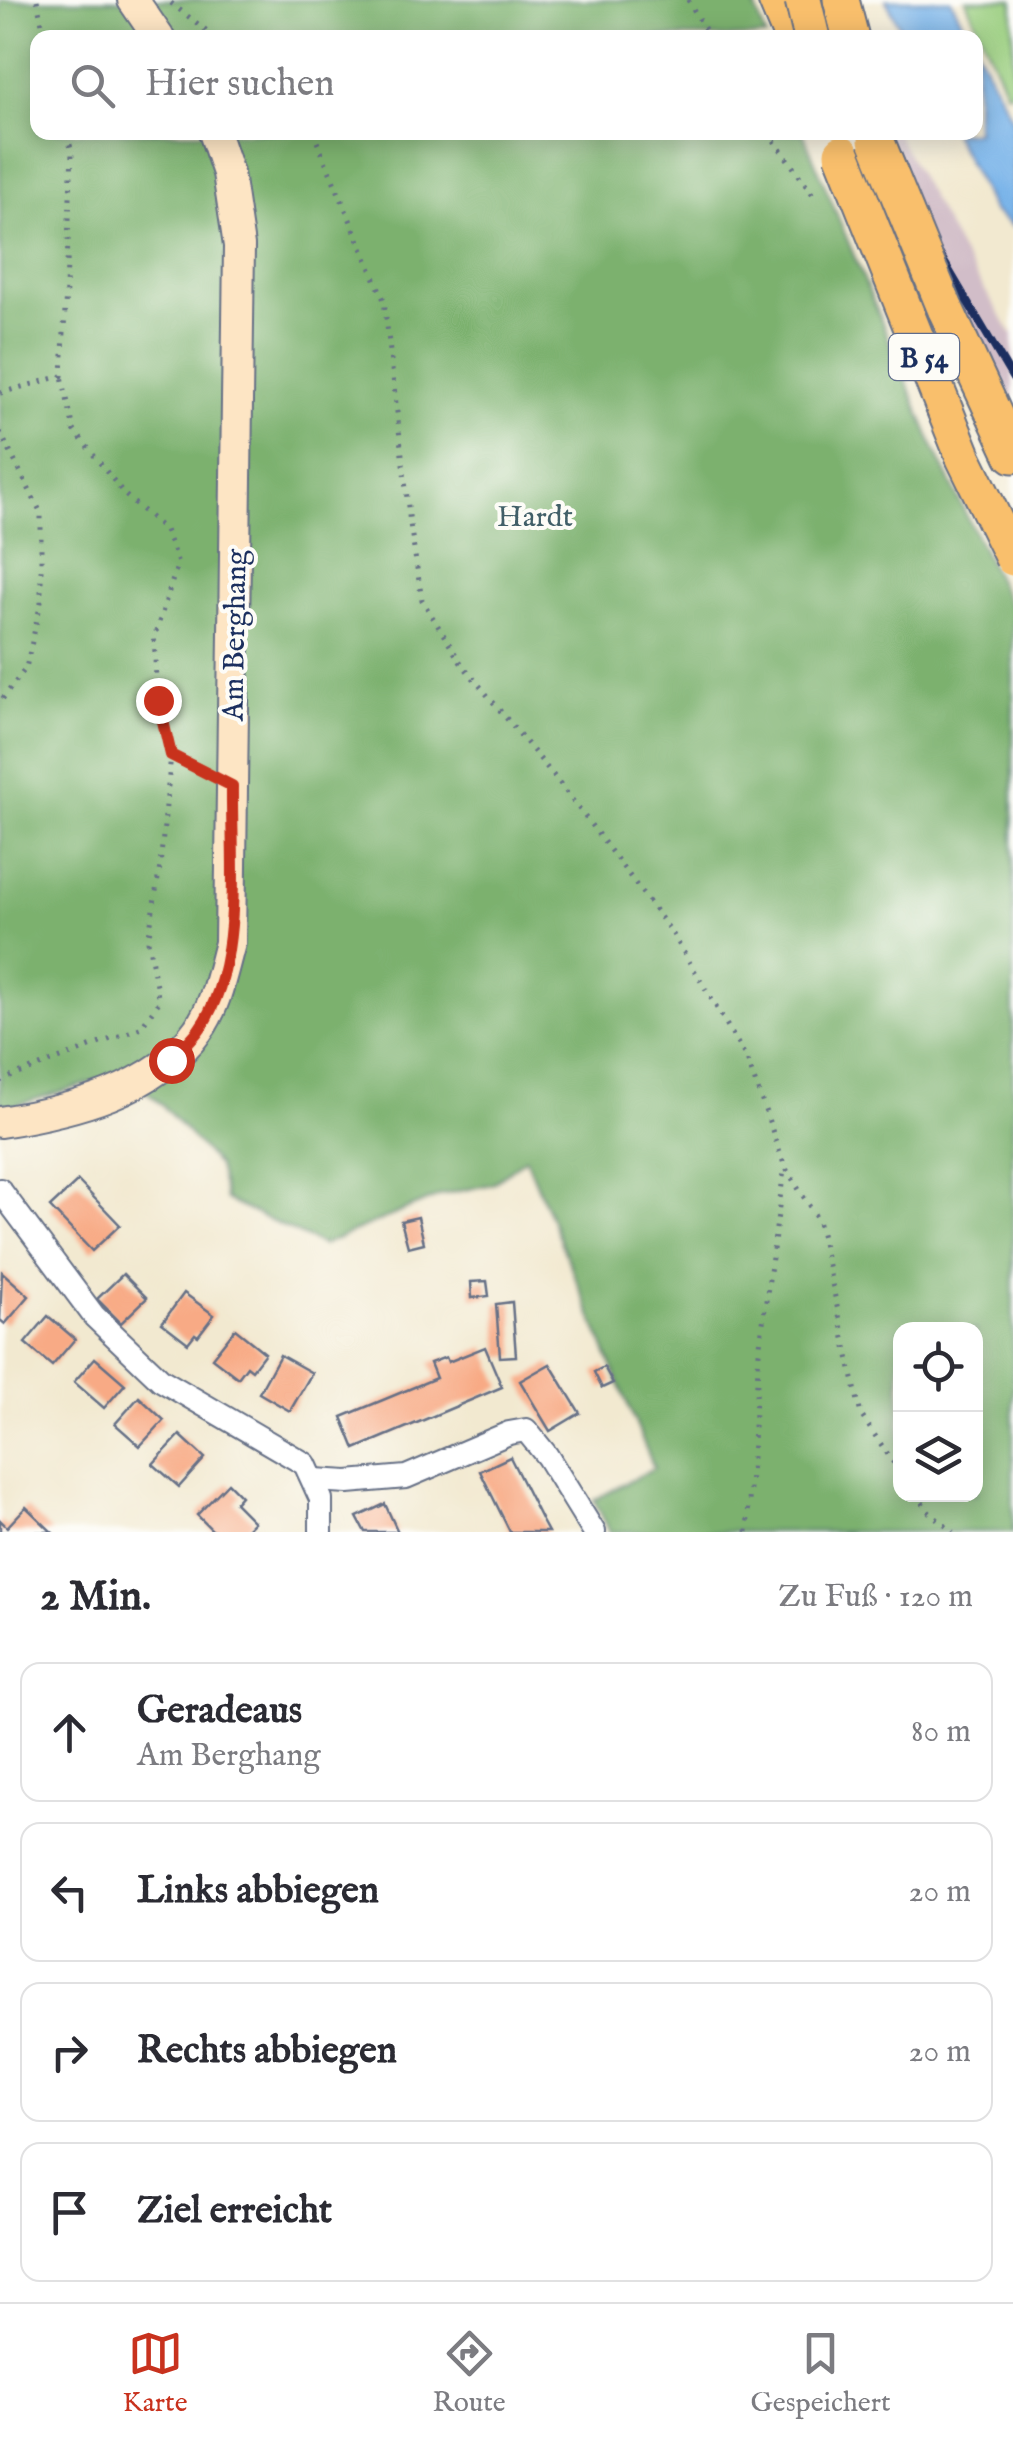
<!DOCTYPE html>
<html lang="de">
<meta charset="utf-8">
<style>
body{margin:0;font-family:"IM FELL English",serif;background:#f2f2f3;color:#2b2b33}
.controls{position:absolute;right:30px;bottom:30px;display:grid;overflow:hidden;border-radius:20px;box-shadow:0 5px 25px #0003}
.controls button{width:90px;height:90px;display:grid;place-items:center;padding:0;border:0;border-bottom:2px solid #e1e1e2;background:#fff;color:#2b2b33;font:50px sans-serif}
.stop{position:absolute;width:30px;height:30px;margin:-22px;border:8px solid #c8321e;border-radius:50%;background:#fff}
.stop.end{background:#c8321e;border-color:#fff;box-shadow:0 2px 10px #0008}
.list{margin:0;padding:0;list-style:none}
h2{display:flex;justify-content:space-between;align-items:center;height:130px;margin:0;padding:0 40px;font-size:42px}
h2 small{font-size:32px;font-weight:400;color:#7c7c81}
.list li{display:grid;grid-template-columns:65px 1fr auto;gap:30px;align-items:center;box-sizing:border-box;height:140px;margin:0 20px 20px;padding:0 20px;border:2px solid #e1e1e2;border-radius:20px}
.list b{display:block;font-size:38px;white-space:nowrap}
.list p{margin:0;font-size:32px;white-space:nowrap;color:#7c7c81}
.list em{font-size:32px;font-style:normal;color:#7c7c81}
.icon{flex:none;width:55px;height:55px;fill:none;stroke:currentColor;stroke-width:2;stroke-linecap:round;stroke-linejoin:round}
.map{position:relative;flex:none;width:1013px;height:1532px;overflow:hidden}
.search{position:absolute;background:#fff;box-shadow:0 5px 25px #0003;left:30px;right:30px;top:30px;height:110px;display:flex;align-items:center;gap:25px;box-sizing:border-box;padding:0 35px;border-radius:20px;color:#7c7c81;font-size:38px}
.sheet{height:770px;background:#fff}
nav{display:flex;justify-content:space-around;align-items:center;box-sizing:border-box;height:140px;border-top:2px solid #e1e1e2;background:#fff;font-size:28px;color:#7c7c81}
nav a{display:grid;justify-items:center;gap:5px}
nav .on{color:#c8321e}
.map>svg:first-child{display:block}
.industrial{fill:#d1bdc8}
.green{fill:#9ace7f;stroke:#5a7e6e;stroke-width:2.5}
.forest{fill:#7bb16e;stroke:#4b7066;stroke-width:2.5;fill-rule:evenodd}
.water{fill:#78b3e9;stroke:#4a71a4;stroke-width:2.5}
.building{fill:#f8aa85}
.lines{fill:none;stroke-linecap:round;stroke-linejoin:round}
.street-casing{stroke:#667086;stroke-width:26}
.secondary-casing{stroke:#667086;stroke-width:34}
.primary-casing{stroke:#667086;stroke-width:39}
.path{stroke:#667086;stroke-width:5;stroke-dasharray:2.5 8;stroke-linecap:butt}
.street{stroke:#fff;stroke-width:22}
.secondary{stroke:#fde5c4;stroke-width:30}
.primary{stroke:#f9bf6c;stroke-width:35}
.rail{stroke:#1b2f5e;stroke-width:8}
.primary-bridge-casing{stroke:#667086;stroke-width:39;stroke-linecap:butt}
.primary-bridge{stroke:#f9bf6c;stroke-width:35}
.route{stroke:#c8321e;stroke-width:12}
.labels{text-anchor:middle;stroke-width:8;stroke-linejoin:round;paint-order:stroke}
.shield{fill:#fdfcf7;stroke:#5f6c8c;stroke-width:2.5}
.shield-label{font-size:28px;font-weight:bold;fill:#1b2f5e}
.park-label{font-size:30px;fill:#415f68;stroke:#fdfcf7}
.street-label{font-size:30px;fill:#1b2f5e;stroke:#fdfcf7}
</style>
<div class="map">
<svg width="1013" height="1532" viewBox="0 0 1013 1532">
<rect width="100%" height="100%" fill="#fdfcf7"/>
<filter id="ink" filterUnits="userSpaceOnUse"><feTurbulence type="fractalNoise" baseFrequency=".01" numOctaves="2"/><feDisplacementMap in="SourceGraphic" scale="20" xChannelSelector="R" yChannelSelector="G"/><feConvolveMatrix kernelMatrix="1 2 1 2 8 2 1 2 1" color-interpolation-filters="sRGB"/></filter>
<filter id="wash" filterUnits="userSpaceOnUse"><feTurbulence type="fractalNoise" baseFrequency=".0048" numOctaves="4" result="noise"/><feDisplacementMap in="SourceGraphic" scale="40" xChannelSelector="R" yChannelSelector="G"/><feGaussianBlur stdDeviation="2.25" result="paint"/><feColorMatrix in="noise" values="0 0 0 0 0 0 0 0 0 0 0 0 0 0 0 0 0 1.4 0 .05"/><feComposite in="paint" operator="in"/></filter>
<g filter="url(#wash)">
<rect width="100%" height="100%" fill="#f2e9d0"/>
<path class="industrial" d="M857 133H896L961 252 1013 335V401L936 276Z"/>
<path class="green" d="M966 0H1013V91L1007 93Z"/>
<path class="forest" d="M0 0H753L766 37 38 38V132L803 133 935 450 1013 612V1532H610L594 1500 654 1468 526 1158 492 1184 441 1195 322 1245 226 1200 218 1166 160 1103 124 1073 0 1110ZM900 1330H976V1494H900Z"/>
<g class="water">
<path d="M886 0H951L970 37H905Z"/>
<path d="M976 48 1013 121V227L993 211 953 133 976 132Z"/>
</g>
<g id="blocks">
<g class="building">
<path d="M78 1181 120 1225 92 1251 50 1207Z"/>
<path d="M418 1217 424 1243 408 1247 401 1221Z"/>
<path d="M2 1272 29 1296 5 1324 0 1320Z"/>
<path d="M123 1274 147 1298 121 1323 97 1299Z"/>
<path d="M487 1281 489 1296 472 1298 471 1282Z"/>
<path d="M184 1293 214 1315 198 1336 195 1334 188 1343 162 1323Z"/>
<path d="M512 1302 516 1356 500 1357 496 1304Z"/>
<path d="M48 1316 75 1339 52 1366 25 1343Z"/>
<path d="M235 1329 265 1353 252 1370 247 1366 238 1378 212 1358Z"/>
<path d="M485 1347 502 1387 355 1449 342 1417 436 1378 430 1363 446 1357 448 1362Z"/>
<path d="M280 1355 312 1373 290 1411 259 1393Z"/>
<path d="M95 1358 125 1384 104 1408 74 1382Z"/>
<path d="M550 1364 580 1413 550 1431 520 1381Z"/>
<path d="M604 1367 613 1383 602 1388 594 1372Z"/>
<path d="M139 1397 164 1420 140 1446 115 1424Z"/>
<path d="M180 1435 205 1458 179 1487 153 1464Z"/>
<path d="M510 1457 542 1521 548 1532H510L480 1471Z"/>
<path d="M228 1483 241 1496 235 1503 254 1522 244 1532H214L197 1515Z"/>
<path d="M385 1504 398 1532H365L357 1517Z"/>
<path d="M26 1507 52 1532H0V1520L7 1527Z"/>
</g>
</g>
</g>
<g filter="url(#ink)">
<use href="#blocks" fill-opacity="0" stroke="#667086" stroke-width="2.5"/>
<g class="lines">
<defs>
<g id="street">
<path d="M0 1190 94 1316 161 1380 305 1464 321 1499V1532"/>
<path d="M315 1480 348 1482 406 1477 509 1433 526 1430 547 1456 594 1532"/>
</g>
<g id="secondary">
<path d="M133 0 159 38"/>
<path d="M0 1122C70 1111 155 1091 198 1030 216 1006 222 972 230 943L239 246 228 173 214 132"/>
</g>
<g id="primary">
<path d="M776 0 792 38"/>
<path d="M841 0 851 38"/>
<path d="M945 308 1013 455"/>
</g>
</defs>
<use href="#street" class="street-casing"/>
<use href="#secondary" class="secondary-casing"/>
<use href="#primary" class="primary-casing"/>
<g class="path">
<path d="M37 0 45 38"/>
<path d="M688 0 710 38"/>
<path d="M171 3 216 38"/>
<path d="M313 132 384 300 410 524 422 600 461 663 558 781 671 931 747 1059 785 1167 818 1220 861 1415 900 1472"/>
<path d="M768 132 814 196"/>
<path d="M0 393 62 376 72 153 67 132"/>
<path d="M0 432 41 513V602L26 668 0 702"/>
<path d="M171 755 208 774"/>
<path d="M0 1081 140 1028 159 1002 148 941 160 866 171 755 157 700 154 638 178 563 165 530 125 495 74 430 62 376"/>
<path d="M916 1494 929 1512 953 1532"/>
<path d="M747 1532 759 1352 784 1170"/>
</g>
<use href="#street" class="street"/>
<use href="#secondary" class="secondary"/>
<use href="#primary" class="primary"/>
<g class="rail">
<path d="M796 0 817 38"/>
<path d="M868 132 1013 379"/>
</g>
<defs>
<g id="primary-bridge">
<path d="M803 0 812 38"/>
<path d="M876 140 945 308"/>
<path d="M842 153 964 458 1013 558"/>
</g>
</defs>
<use href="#primary-bridge" class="primary-bridge-casing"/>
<use href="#primary-bridge" class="primary-bridge"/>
</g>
</g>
<g class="lines" filter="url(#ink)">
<path class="route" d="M158 700 171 755 232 786C231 859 244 969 198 1031 190 1041 180 1050 171 1060"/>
</g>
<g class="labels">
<rect class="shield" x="889" y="334" width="70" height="46" rx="8"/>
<g class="shield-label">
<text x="924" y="367">B 54</text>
</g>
<g class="park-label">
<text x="535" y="526">Hardt</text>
</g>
<g class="street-label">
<text transform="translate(234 635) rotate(-89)" y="10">Am Berghang</text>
</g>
</g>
</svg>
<div class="controls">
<button><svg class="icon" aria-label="locate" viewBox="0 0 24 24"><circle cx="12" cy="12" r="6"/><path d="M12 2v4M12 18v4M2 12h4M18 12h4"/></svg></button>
<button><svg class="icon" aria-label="layers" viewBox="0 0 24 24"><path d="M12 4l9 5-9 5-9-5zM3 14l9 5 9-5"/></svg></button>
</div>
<div class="stop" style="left:171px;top:1060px"></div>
<div class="stop end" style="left:158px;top:700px"></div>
<div class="search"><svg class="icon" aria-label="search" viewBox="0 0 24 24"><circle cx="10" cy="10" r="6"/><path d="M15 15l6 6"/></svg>Hier suchen</div>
</div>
<section class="sheet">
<h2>2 Min.<small>Zu Fuß · 120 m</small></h2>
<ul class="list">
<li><svg class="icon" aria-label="ahead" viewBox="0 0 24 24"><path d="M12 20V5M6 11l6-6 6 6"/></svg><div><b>Geradeaus</b><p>Am Berghang</p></div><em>80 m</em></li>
<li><svg class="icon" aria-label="left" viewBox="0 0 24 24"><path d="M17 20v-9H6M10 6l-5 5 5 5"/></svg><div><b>Links abbiegen</b></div><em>20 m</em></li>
<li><svg class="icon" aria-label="right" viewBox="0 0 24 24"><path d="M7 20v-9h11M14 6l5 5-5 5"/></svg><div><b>Rechts abbiegen</b></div><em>20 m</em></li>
<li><svg class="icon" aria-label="arrive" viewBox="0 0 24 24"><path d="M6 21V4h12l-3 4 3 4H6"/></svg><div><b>Ziel erreicht</b></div></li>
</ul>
</section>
<nav>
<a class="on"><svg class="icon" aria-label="map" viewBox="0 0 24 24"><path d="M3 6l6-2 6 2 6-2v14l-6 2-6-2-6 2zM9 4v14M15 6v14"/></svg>Karte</a>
<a><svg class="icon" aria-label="directions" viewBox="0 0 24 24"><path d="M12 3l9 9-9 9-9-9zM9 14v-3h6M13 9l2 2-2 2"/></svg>Route</a>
<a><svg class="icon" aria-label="saved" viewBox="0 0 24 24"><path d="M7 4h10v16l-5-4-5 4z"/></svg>Gespeichert</a>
</nav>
